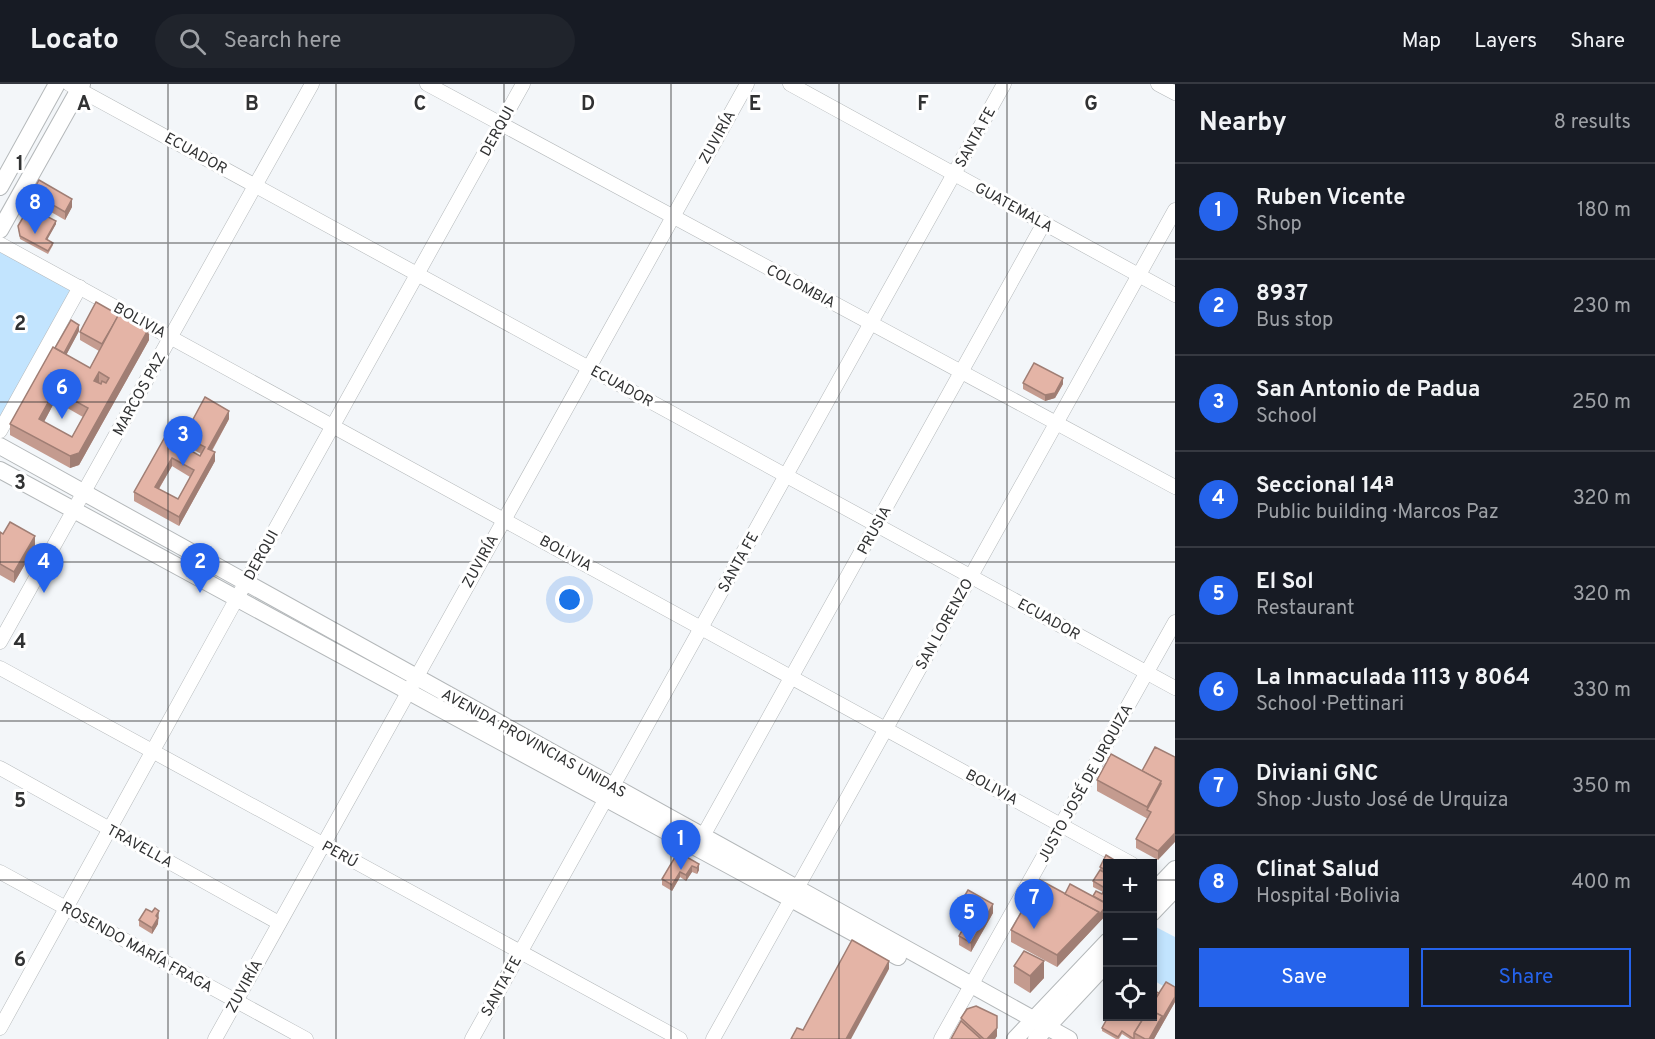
<!DOCTYPE html>
<meta charset="utf-8">
<style>
body{margin:0;font-family:Overpass,sans-serif;background:#20242c;color:#f1f3f6}
.controls{position:absolute;right:18px;bottom:18px;display:grid;overflow:hidden;border-radius:0px;box-shadow:0 3px 9px #0003}
.controls button{width:54px;height:54px;display:grid;place-items:center;padding:0;border:0;border-bottom:2px solid #363941;background:#171b24;color:#f1f3f6;font:30px sans-serif}
.you{position:absolute;left:570px;top:516px;width:21px;height:21px;margin:-15px;border:4px solid #fff;border-radius:50%;background:#1a73e8;box-shadow:0 0 0 9px #1a73e833}
.badge{display:grid;place-items:center;width:39px;height:39px;border-radius:50%;background:#2563eb;color:#fff;font-size:20px;font-weight:700}
.pin{position:absolute;translate:-50% -50px;filter:drop-shadow(0 2px 3px #0008)}
.pin::after{content:'';position:absolute;top:32px;width:21px;height:18px;background:inherit;clip-path:polygon(0 0,100% 0,50% 100%)}
.list{margin:0;padding:0;list-style:none}
h2{display:flex;justify-content:space-between;align-items:center;height:78px;margin:0;padding:0 24px;font-size:26px}
h2 small{font-size:20px;font-weight:400;color:#9ea1a6}
.list li{display:grid;grid-template-columns:39px 1fr auto;gap:18px;align-items:center;box-sizing:border-box;height:96px;padding:0 24px;border-top:2px solid #363941}
.list b{display:block;font-size:22px;white-space:nowrap}
.list p{margin:0;font-size:20px;white-space:nowrap;color:#9ea1a6}
.list em{font-size:20px;font-style:normal;color:#9ea1a6}
.actions{display:flex;gap:12px;padding:18px 24px}
.actions a{flex:1;padding:14px 0;border:2px solid #2563eb;border-radius:0px;text-align:center;font-size:21px;color:#2563eb}
.actions .main{background:#2563eb;color:#fff}
.icon{flex:none;width:33px;height:33px;fill:none;stroke:currentColor;stroke-width:2;stroke-linecap:round;stroke-linejoin:round}
.map{position:relative;flex:none;width:1175px;height:955px;overflow:hidden}
header{display:flex;align-items:center;gap:36px;box-sizing:border-box;height:84px;padding:0 30px;background:#171b24;border-bottom:2px solid #363941}
header strong{font-size:28px}
nav{display:flex;gap:33px;margin-inline-start:auto;font-size:21px}
.search{width:420px;height:54px;background:#20242c;display:flex;align-items:center;gap:15px;box-sizing:border-box;padding:0 21px;border-radius:33px;color:#9ea1a6;font-size:22px}
main{display:flex}
aside{flex:1;background:#171b24}
.map>svg:first-child{display:block}
.green{fill:#c2e4fe}
.lines{fill:none;stroke-linecap:round;stroke-linejoin:round}
.minor-casing{stroke:#b4b8ba;stroke-width:15}
.major-casing{stroke:#b4b8ba;stroke-width:18}
.minor{stroke:#fff;stroke-width:14}
.major{stroke:#fff;stroke-width:16}
.wall{fill:#c49b8f;fill-rule:evenodd}
.shaded-wall{fill:#a07e74}
.building{fill:#e4b4a6;stroke:#a07e74;stroke-width:1.5;fill-rule:evenodd}
.grid{fill:none;stroke:#313233;stroke-width:1.5;stroke-opacity:0.55}
.labels{text-anchor:middle;stroke-width:6;stroke-linejoin:round;paint-order:stroke}
.street-label{font-size:15px;fill:#313233;stroke:#fff}
.grid-label{font-size:20px;text-anchor:middle;font-weight:bold;fill:#313233;stroke:#fff;stroke-width:6;stroke-linejoin:round;paint-order:stroke}
</style>
<header>
<strong>Locato</strong>
<div class="search"><svg class="icon" aria-label="search" viewBox="0 0 24 24"><circle cx="10" cy="10" r="6"/><path d="M15 15l6 6"/></svg>Search here</div>
<nav><a>Map</a><a>Layers</a><a>Share</a></nav>
</header>
<main>
<div class="map">
<svg width="1175" height="955" viewBox="0 0 1175 955">
<rect width="100%" height="100%" fill="#f3f6f9"/>
<g class="green">
<path d="M0 160 80 203 0 347Z"/>
<path d="M1154 842 1175 853V909L1153 896 1152 844Z"/>
</g>
<g class="lines">
<defs>
<g id="minor">
<path d="M69 0 1175 604"/>
<path d="M427 0 1175 403"/>
<path d="M790 0 1175 211"/>
<path d="M1158 0 1175 9"/>
<path d="M0 160 1132 780"/>
<path d="M0 347 80 203"/>
<path d="M0 558 312 0"/>
<path d="M0 584 680 955"/>
<path d="M0 684 279 839"/>
<path d="M703 752 1044 139"/>
<path d="M0 788 306 955"/>
<path d="M0 944 237 514 523 0"/>
<path d="M215 955 747 0"/>
<path d="M472 955 1004 0"/>
<path d="M713 955 1175 126"/>
<path d="M941 955 1175 538"/>
</g>
<g id="major">
<path d="M0 103 57 0"/>
<path d="M0 146 82 0"/>
<path d="M0 362 1069 955"/>
<path d="M0 386 898 873"/>
<path d="M1152 809 1175 785"/>
<path d="M1152 829 1175 805"/>
<path d="M1015 955 1108 857"/>
<path d="M1036 955 1108 878"/>
</g>
</defs>
<use href="#minor" class="minor-casing"/>
<use href="#major" class="major-casing"/>
<use href="#minor" class="minor"/>
<use href="#major" class="major"/>
</g>
<g class="wall">
<path d="M32 109 72 123 65 136 32 117Z"/>
<path d="M56 140 47 155 53 161 48 170 20 155 18 142Z"/>
<path d="M79 247 66 271 90 284 99 267 80 256V248L149 256 79 381 70 384 10 351V340L55 264ZM55 317 83 333 72 353 44 338Z"/>
<path d="M1023 299 1063 300 1055 314 1045 317 1023 305Z"/>
<path d="M229 335 212 367 215 377 179 442 134 417V408L184 352ZM184 360 201 370 200 372 182 362ZM172 382 190 393 178 415 159 405Z"/>
<path d="M0 448 35 463 14 499 0 491Z"/>
<path d="M1175 673 1158 776 1136 764V755L1148 735 1097 707V696L1142 687Z"/>
<path d="M678 768 699 786 697 790 692 788 686 797 680 793 672 807 662 801V795Z"/>
<path d="M1107 780V830L1057 883 1011 858V846L1065 810 1093 812 1102 810 1103 808 1093 803V797L1100 786V783Z"/>
<path d="M152 828 159 833 158 834V840L152 850 139 842V836Z"/>
<path d="M955 828 993 829 971 868 959 861V852L965 842 955 837Z"/>
<path d="M1014 882 1044 894 1030 909 1014 899Z"/>
<path d="M1175 918 1154 955H1130L1122 950 1119 955H1116L1102 947V944L1152 933Z"/>
<path d="M961 934 997 952 995 955H951L961 937Z"/>
</g>
<g class="shaded-wall">
<path d="M72 115V123L65 136V128Z"/>
<path d="M56 137V140L46 158V155Z"/>
<path d="M79 241V247L62 279V274Z"/>
<path d="M149 244V256L79 381 70 384V372Z"/>
<path d="M99 288V300L94 297Z"/>
<path d="M1063 294V300L1055 314 1045 317V311Z"/>
<path d="M55 306V317L39 347V335Z"/>
<path d="M229 327V335L208 373V365Z"/>
<path d="M184 352V360L179 369V360Z"/>
<path d="M215 368V377L179 442V433Z"/>
<path d="M172 374V382L155 411V403Z"/>
<path d="M35 452V463L14 499V488Z"/>
<path d="M1161 697V709L1147 726V723Z"/>
<path d="M1175 749V758L1158 776V767Z"/>
<path d="M699 780V786L697 790V784Z"/>
<path d="M692 782V788L686 797V791Z"/>
<path d="M680 788V793L672 807V801Z"/>
<path d="M993 820V829L971 868V859Z"/>
<path d="M1107 821V830L1057 883V871L1099 828Z"/>
<path d="M159 827 158 840 152 850V844L156 832Z"/>
<path d="M889 877V885L851 955H846Z"/>
<path d="M1044 877V894L1030 909V892Z"/>
<path d="M1175 913V918L1154 955H1149L1162 932Z"/>
<path d="M997 944V952L995 955H987Z"/>
</g>
<g class="building">
<path d="M39 96 72 115 65 128 32 109Z"/>
<path d="M29 123 56 137 46 155 53 159 48 167 20 152 18 142Z"/>
<path d="M96 218 119 231 102 260 80 248Z"/>
<path d="M120 228 149 244 79 369 70 372 10 340 53 263 90 284ZM99 288 109 294 106 299 102 297 101 300 94 297ZM55 306 88 324 72 353 39 335Z"/>
<path d="M71 236 79 241 64 269 55 264Z"/>
<path d="M1034 279 1063 294 1055 309 1045 311 1023 299Z"/>
<path d="M205 313 229 327 208 365 215 368 179 433 134 408 170 344 184 352ZM184 352 205 363 200 372 179 360ZM172 374 194 386 178 415 155 403Z"/>
<path d="M10 438 35 452 14 488 0 480V448L3 450Z"/>
<path d="M1155 663 1175 673V749L1158 767 1136 755 1151 728 1147 726 1161 700H1160L1161 697 1142 687Z"/>
<path d="M1111 670 1161 697 1147 723 1097 696Z"/>
<path d="M678 768 699 780 697 784 692 782 686 791 680 788 672 801 662 795Z"/>
<path d="M1106 771 1121 780H1107V787L1100 783Z"/>
<path d="M1100 786 1107 790V820L1093 812 1096 807 1102 810 1105 804 1093 797Z"/>
<path d="M1040 796 1099 828 1057 871 1011 846Z"/>
<path d="M1070 800 1107 820V821L1099 831V828L1065 810Z"/>
<path d="M968 806 993 820 971 859 959 852 968 836 955 828Z"/>
<path d="M155 824 159 827 156 832 158 834 152 844 139 836 146 825 152 828Z"/>
<path d="M852 856 889 877 846 955H791L797 944 803 946Z"/>
<path d="M1024 867 1044 877 1030 892 1014 882Z"/>
<path d="M1166 898 1175 903V913L1162 935V932L1152 927V920Z"/>
<path d="M1152 906 1159 909 1153 919H1152Z"/>
<path d="M976 922 997 932V944L987 955H984L961 934 967 925Z"/>
<path d="M1152 927 1162 932 1149 955H1145L1134 949 1144 933H1152Z"/>
<path d="M1108 933H1144L1134 949V955L1122 947 1118 953 1102 944Z"/>
<path d="M961 937 981 955H951Z"/>
</g>
<path class="grid" d="M168 0V955M336 0V955M504 0V955M671 0V955M839 0V955M1007 0V955M0 159H1175M0 318H1175M0 478H1175M0 637H1175M0 796H1108M1152 796H1175"/>
<g class="labels">
<g class="street-label">
<text transform="translate(497 47) rotate(-61)" y="5">DERQUI</text>
<text transform="translate(717 53) rotate(-61)" y="5">ZUVIRÍA</text>
<text transform="translate(975 53) rotate(-61)" y="5">SANTA FE</text>
<text transform="translate(196 69) rotate(29)" y="5">ECUADOR</text>
<text transform="translate(1014 123) rotate(29)" y="5">GUATEMALA</text>
<text transform="translate(801 202) rotate(28)" y="5">COLOMBIA</text>
<text transform="translate(140 236) rotate(29)" y="5">BOLIVIA</text>
<text transform="translate(622 302) rotate(29)" y="5">ECUADOR</text>
<text transform="translate(139 310) rotate(-61)" y="5">MARCOS PAZ</text>
<text transform="translate(874 446) rotate(-61)" y="5">PRUSIA</text>
<text transform="translate(566 469) rotate(29)" y="5">BOLIVIA</text>
<text transform="translate(261 471) rotate(-61)" y="5">DERQUI</text>
<text transform="translate(480 477) rotate(-61)" y="5">ZUVIRÍA</text>
<text transform="translate(738 478) rotate(-61)" y="5">SANTA FE</text>
<text transform="translate(1049 535) rotate(29)" y="5">ECUADOR</text>
<text transform="translate(944 540) rotate(-61)" y="5">SAN LORENZO</text>
<text transform="translate(534 659) rotate(29)" y="5">AVENIDA PROVINCIAS UNIDAS</text>
<text transform="translate(1085 699) rotate(-61)" y="5">JUSTO JOSÉ DE URQUIZA</text>
<text transform="translate(992 703) rotate(29)" y="5">BOLIVIA</text>
<text transform="translate(140 762) rotate(29)" y="5">TRAVELLA</text>
<text transform="translate(340 770) rotate(29)" y="5">PERÚ</text>
<text transform="translate(137 863) rotate(29)" y="5">ROSENDO MARÍA FRAGA</text>
<text transform="translate(244 902) rotate(-61)" y="5">ZUVIRÍA</text>
<text transform="translate(501 902) rotate(-61)" y="5">SANTA FE</text>
</g>
</g>
<g class="grid-label">
<text x="84" y="26">A</text>
<text x="252" y="26">B</text>
<text x="420" y="26">C</text>
<text x="588" y="26">D</text>
<text x="755" y="26">E</text>
<text x="923" y="26">F</text>
<text x="1091" y="26">G</text>
<text x="20" y="86">1</text>
<text x="20" y="246">2</text>
<text x="20" y="405">3</text>
<text x="20" y="564">4</text>
<text x="20" y="723">5</text>
<text x="20" y="882">6</text>
</g>
</svg>
<div class="controls">
<button>+</button>
<button>−</button>
<button><svg class="icon" aria-label="locate" viewBox="0 0 24 24"><circle cx="12" cy="12" r="6"/><path d="M12 2v4M12 18v4M2 12h4M18 12h4"/></svg></button>
</div>
<div class="you"></div>
<div class="pin badge" style="left:681px;top:786px">1</div>
<div class="pin badge" style="left:200px;top:509px">2</div>
<div class="pin badge" style="left:183px;top:382px">3</div>
<div class="pin badge" style="left:44px;top:509px">4</div>
<div class="pin badge" style="left:969px;top:860px">5</div>
<div class="pin badge" style="left:62px;top:335px">6</div>
<div class="pin badge" style="left:1034px;top:845px">7</div>
<div class="pin badge" style="left:35px;top:150px">8</div>
</div>
<aside>
<h2>Nearby<small>8 results</small></h2>
<ul class="list">
<li><span class="badge">1</span><div><b>Ruben Vicente</b><p>Shop</p></div><em>180 m</em></li>
<li><span class="badge">2</span><div><b>8937</b><p>Bus stop</p></div><em>230 m</em></li>
<li><span class="badge">3</span><div><b>San Antonio de Padua</b><p>School</p></div><em>250 m</em></li>
<li><span class="badge">4</span><div><b>Seccional 14ª</b><p>Public building · Marcos Paz</p></div><em>320 m</em></li>
<li><span class="badge">5</span><div><b>El Sol</b><p>Restaurant</p></div><em>320 m</em></li>
<li><span class="badge">6</span><div><b>La Inmaculada 1113 y 8064</b><p>School · Pettinari</p></div><em>330 m</em></li>
<li><span class="badge">7</span><div><b>Diviani GNC</b><p>Shop · Justo José de Urquiza</p></div><em>350 m</em></li>
<li><span class="badge">8</span><div><b>Clinat Salud</b><p>Hospital · Bolivia</p></div><em>400 m</em></li>
</ul>
<div class="actions"><a class="main">Save</a><a>Share</a></div>
</aside>
</main>
